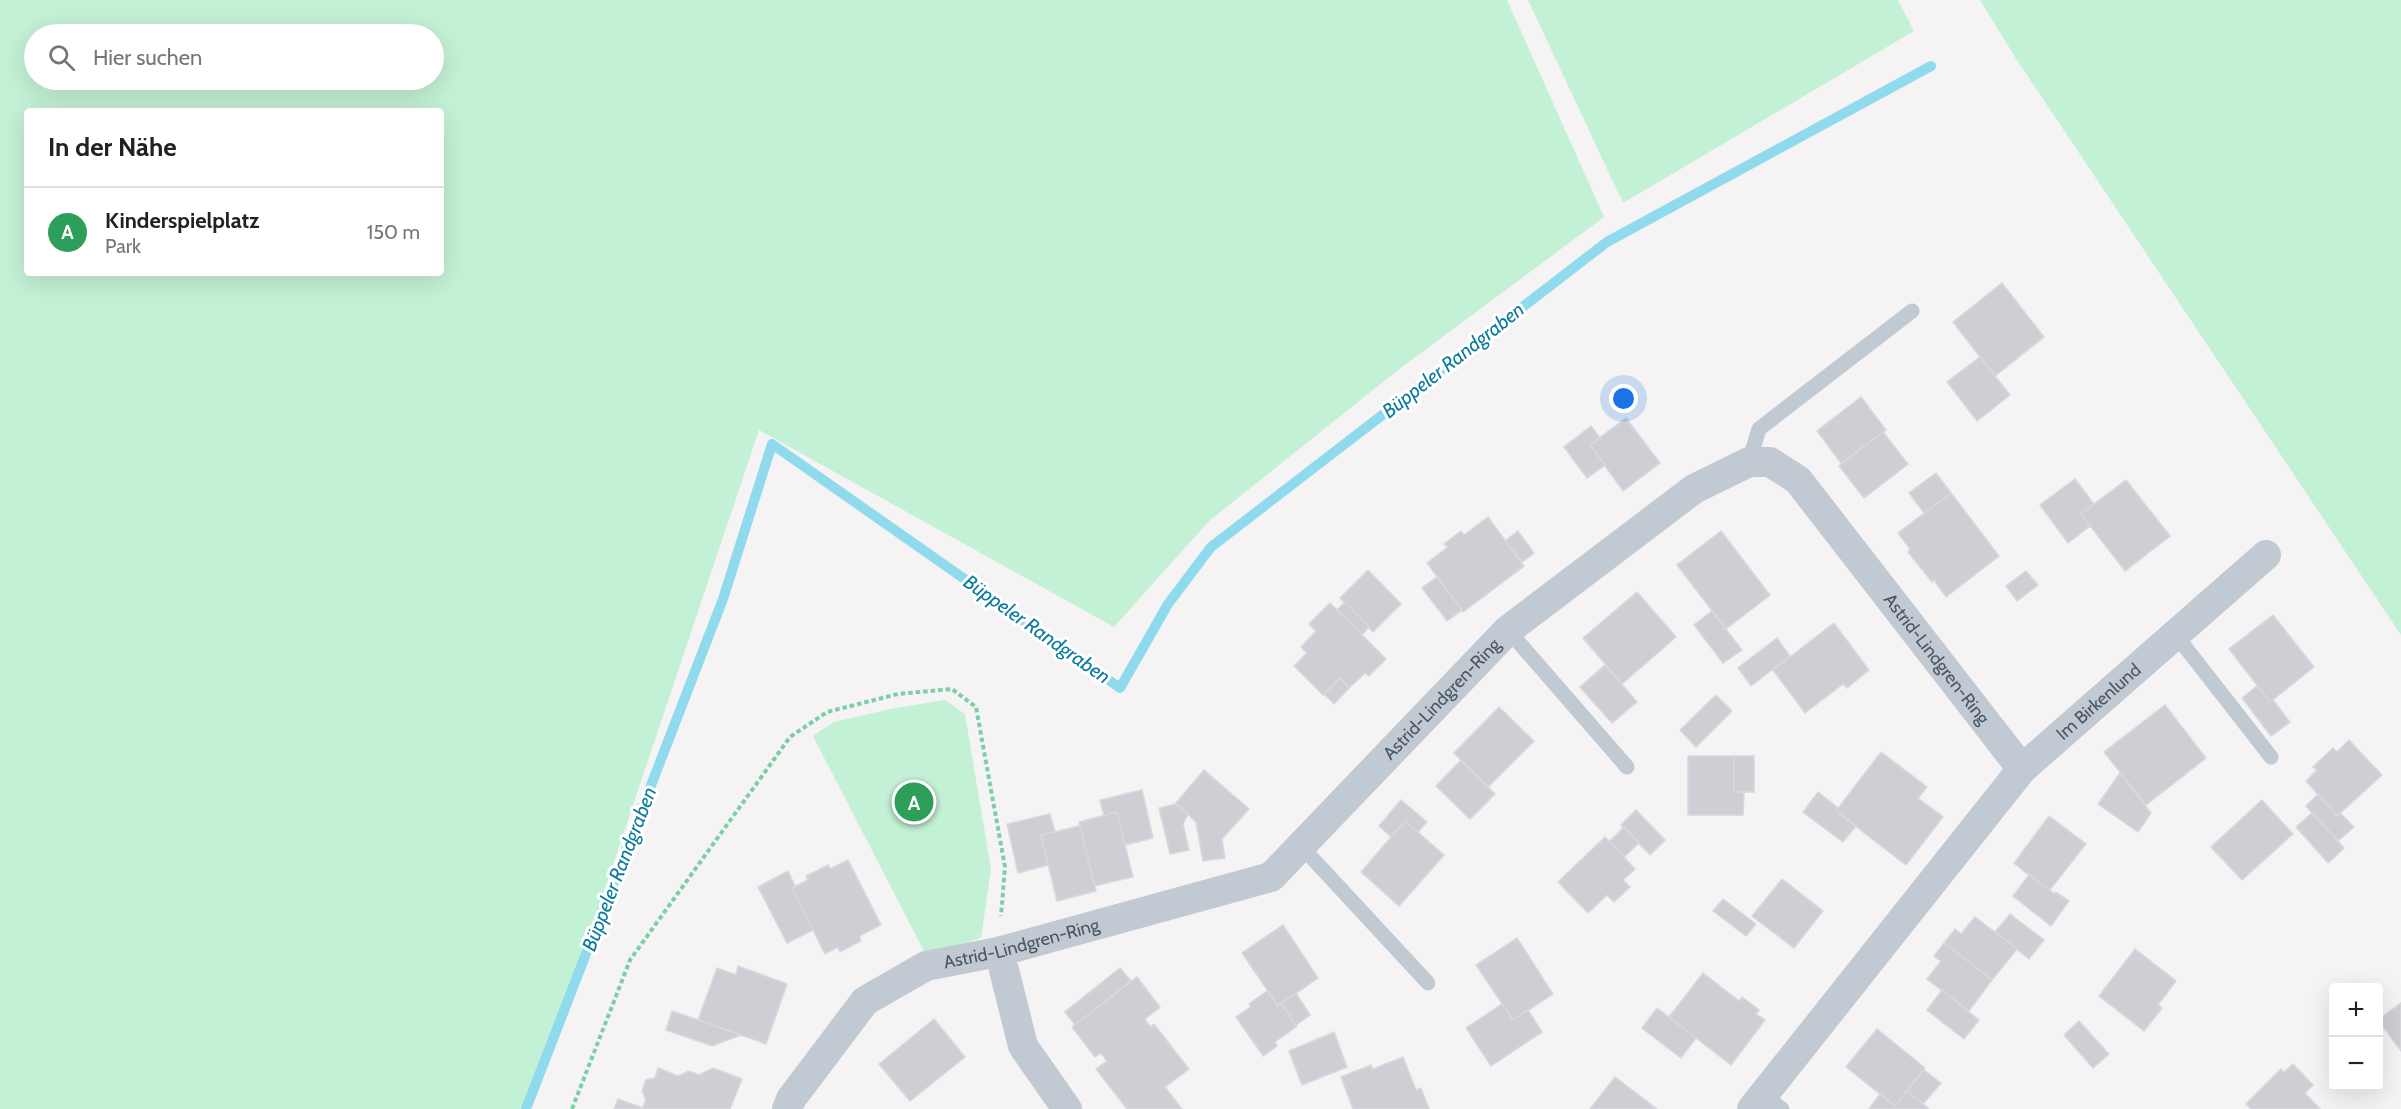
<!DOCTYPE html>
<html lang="de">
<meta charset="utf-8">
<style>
body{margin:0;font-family:Cabin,sans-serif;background:#f2f2f2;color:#222}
.controls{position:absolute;right:18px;bottom:18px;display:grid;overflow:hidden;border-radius:6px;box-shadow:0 6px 24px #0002}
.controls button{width:54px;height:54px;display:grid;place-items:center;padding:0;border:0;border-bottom:2px solid #e0e0e0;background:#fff;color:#222;font:30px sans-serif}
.you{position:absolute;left:1624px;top:399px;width:21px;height:21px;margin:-15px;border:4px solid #fff;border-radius:50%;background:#1a73e8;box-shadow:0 0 0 9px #1a73e833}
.badge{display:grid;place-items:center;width:39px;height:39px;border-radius:50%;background:#1a73e8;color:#fff;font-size:20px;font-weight:700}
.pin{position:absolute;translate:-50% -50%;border:3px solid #fff;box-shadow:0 2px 6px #0006}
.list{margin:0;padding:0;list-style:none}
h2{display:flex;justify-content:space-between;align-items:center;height:78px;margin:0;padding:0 24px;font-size:26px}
h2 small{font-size:20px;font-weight:400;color:#767676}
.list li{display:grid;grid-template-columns:39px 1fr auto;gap:18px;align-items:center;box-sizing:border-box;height:90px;padding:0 24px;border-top:2px solid #e0e0e0}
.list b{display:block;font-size:22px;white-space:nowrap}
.list p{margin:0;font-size:20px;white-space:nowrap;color:#767676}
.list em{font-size:20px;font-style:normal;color:#767676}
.icon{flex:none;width:33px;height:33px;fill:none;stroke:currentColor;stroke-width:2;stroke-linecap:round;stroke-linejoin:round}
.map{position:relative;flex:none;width:2401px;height:1109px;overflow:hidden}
.search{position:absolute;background:#fff;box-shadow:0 6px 24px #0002;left:24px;top:24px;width:420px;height:66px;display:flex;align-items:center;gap:15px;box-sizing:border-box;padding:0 21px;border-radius:33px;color:#767676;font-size:22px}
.panel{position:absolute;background:#fff;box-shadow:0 6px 24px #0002;left:24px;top:108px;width:420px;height:168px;border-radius:6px}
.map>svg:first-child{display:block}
.green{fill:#c3f1d5;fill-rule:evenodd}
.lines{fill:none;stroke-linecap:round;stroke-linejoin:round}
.stream{stroke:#90daee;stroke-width:10}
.building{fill:#cdcfd5;stroke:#d7d9de;stroke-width:1.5}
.path{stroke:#7ad0a6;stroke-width:4;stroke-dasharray:4.5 3;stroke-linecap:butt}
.lane{stroke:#c1cad2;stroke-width:15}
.street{stroke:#c1cad2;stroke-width:30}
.labels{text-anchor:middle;stroke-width:6;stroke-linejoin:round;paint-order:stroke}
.street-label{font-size:18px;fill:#4a5661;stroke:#fff}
.water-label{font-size:20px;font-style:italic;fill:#0c7c9b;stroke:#fff}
</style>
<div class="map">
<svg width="2401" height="1109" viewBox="0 0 2401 1109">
<rect width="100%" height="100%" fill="#f5f3f3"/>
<g class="green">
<path d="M0 0H1507L1604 217 1398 370 1209 521 1114 627 759 430 531 1109H0ZM434 34V80H34V34ZM27 111H441V273H27Z"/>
<path d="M1528 0H1898L1914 31 1623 203Z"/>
<path d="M1980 0H2401V635L2015 57Z"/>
<path d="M945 700 965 714 991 869 981 938 926 955 813 736 834 722 891 709Z"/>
</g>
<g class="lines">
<path class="stream" d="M526 1109 723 599 772 444 1120 688 1168 604 1211 547 1607 242 1931 66"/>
</g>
<g class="building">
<path d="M2002 283 2044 337 1995 376 1953 322Z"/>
<path d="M1980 357 2010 395 1977 421 1947 382Z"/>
<path d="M1861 397 1886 430 1841 463 1817 431Z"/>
<path d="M1626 418 1660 463 1623 491 1590 445Z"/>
<path d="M1591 426 1600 438 1590 445 1605 465 1587 478 1564 447Z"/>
<path d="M1883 432 1908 464 1864 498 1839 466Z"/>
<path d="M1936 473 1951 493 1924 513 1909 493Z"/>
<path d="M2075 479 2094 504 2081 514 2090 526 2068 543 2040 505Z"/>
<path d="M2126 480 2170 536 2125 571 2081 514Z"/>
<path d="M1951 493 1999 556 1946 597 1934 580 1932 582 1908 552 1910 549 1898 533Z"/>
<path d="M1488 517 1524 566 1463 612 1427 563 1448 547 1444 544 1461 531 1464 535Z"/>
<path d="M1518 531 1534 553 1522 562 1505 541Z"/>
<path d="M1721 531 1770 595 1726 629 1677 565Z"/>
<path d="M1368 570 1401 604 1373 632 1340 598Z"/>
<path d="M2026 571 2038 585 2017 601 2006 586Z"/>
<path d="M1437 577 1462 610 1447 621 1422 588Z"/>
<path d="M1637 592 1676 637 1622 684 1583 638Z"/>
<path d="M1345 602 1369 627 1362 635 1337 610Z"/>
<path d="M1330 603 1386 659 1369 676 1365 673 1349 688 1340 678 1323 695 1294 666 1307 653 1301 647 1316 631 1309 624Z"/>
<path d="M1712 611 1742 650 1723 663 1694 625Z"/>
<path d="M2273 615 2314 667 2270 702 2229 649Z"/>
<path d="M1834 623 1869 670 1847 688 1843 684 1805 713 1773 670Z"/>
<path d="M1777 638 1790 656 1751 686 1738 668Z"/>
<path d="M1605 665 1637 702 1612 723 1580 687Z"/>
<path d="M1340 678 1349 688 1334 704 1324 694Z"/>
<path d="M2257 686 2270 702 2273 700 2290 722 2271 736 2242 698Z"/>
<path d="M1716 695 1732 711 1696 747 1680 730Z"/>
<path d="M2165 705 2206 758 2146 805 2104 752Z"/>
<path d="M1499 707 1534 741 1488 787 1454 753Z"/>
<path d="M2349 740 2382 775 2337 816 2306 781 2317 770 2313 767 2333 748 2337 752Z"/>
<path d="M1881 752 1927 787 1918 798 1943 817 1906 865 1836 811Z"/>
<path d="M1688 756H1734V792H1744L1743 815H1688Z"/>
<rect x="1734" y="756" width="20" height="36"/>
<path d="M1461 760 1495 794 1470 819 1436 786Z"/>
<path d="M1204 770 1249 809 1222 839 1225 858 1203 861 1196 822 1176 803Z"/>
<path d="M2120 773 2151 813 2138 832 2098 804Z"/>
<path d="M1142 790 1153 838 1125 845 1117 812 1104 816 1100 800Z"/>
<path d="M1818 792 1838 808 1836 811 1856 826 1843 842 1803 812Z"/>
<path d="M2318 794 2337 816 2340 813 2354 827 2338 841 2306 806Z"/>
<path d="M1401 800 1427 822 1418 832 1405 821 1391 837 1379 826Z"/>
<path d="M2262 800 2293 834 2242 880 2211 847Z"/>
<path d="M1176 804 1188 814 1183 824 1189 850 1170 854 1159 808Z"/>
<path d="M1636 810 1665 840 1650 855 1621 825Z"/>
<path d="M1117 812 1133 877 1094 886 1079 822Z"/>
<path d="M2312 813 2344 848 2328 863 2296 827Z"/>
<path d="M1050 814 1055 832 1041 835 1048 865 1018 873 1007 824Z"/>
<path d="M2049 816 2086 844 2049 891 2014 863Z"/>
<path d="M1405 821 1444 855 1399 906 1361 872Z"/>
<path d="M1080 826 1096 891 1057 901 1041 835Z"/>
<path d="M1624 827 1639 843 1624 857 1609 842Z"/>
<path d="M1605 837 1635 869 1623 880 1630 887 1614 902 1607 895 1588 913 1558 882Z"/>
<path d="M848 860 881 925 859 936 861 941 840 952 838 947 825 954 792 888 808 880 806 876 828 865 830 869Z"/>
<path d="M788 871 795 886 792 888 813 930 787 943 758 887Z"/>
<path d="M2029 875 2055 894 2056 892 2069 901 2051 926 2013 896Z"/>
<path d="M1782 879 1823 911 1794 948 1752 916Z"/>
<path d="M1723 899 1756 924 1746 936 1713 911Z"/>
<path d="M2010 914 2044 940 2029 959 1995 932Z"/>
<path d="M1975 917 2017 949 1992 980 1944 943 1955 929 1961 934Z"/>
<path d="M1283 925 1318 978 1278 1006 1242 953Z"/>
<path d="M1517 938 1553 994 1513 1020 1476 965Z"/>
<path d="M1944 943 1992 980 1969 1011 1927 979 1941 961 1934 956Z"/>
<path d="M2135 949 2176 981 2158 1005 2162 1008 2144 1031 2099 996Z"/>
<path d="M738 966 787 984 766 1044 698 1020 717 968 736 975Z"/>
<path d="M1120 968 1131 981 1075 1025 1065 1012Z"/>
<path d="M1703 973 1739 1001 1742 997 1759 1010 1756 1014 1765 1020 1731 1065 1669 1017Z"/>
<path d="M1137 977 1160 1007 1145 1019 1150 1027 1154 1024 1189 1069 1165 1087 1182 1109H1127L1096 1069 1107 1061 1101 1053 1095 1057 1072 1027Z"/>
<path d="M1942 990 1979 1020 1964 1039 1927 1010Z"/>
<path d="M1267 991 1278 1006 1281 1003 1297 1026 1275 1042 1277 1046 1263 1056 1236 1017 1251 1007 1249 1004Z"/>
<path d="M1296 993 1310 1015 1296 1025 1281 1003Z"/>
<path d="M2401 1003V1051L2378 1020Z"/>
<path d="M1502 1004 1513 1020 1528 1010 1542 1032 1491 1066 1466 1028Z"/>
<path d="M1657 1008 1696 1038 1681 1058 1642 1028Z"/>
<path d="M672 1011 698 1020 741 1035 712 1046 666 1030Z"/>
<path d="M934 1019 965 1057 910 1101 879 1064Z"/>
<path d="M2079 1021 2109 1054 2093 1068 2064 1035Z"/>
<path d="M1877 1029 1925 1068 1895 1106 1846 1067Z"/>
<path d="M1334 1032 1347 1067 1302 1085 1289 1051Z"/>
<path d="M1403 1057 1416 1090 1421 1088 1429 1109H1353L1341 1077 1371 1065 1373 1069Z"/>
<path d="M2293 1064 2313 1085 2305 1093 2320 1109H2251L2246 1104 2281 1069 2284 1072Z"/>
<path d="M658 1068 678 1076 689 1071 699 1075 713 1068 742 1079 730 1109H642L646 1100 642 1091 646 1080 655 1078Z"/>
<path d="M1924 1070 1941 1083 1923 1104 1907 1091Z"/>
<path d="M1615 1077 1657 1109H1590Z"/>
<path d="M1907 1091 1929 1109H1869L1880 1094 1895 1106Z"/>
<path d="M618 1099 643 1108 642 1109H614Z"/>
</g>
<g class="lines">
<path class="path" d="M572 1109 630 960 790 737 827 712 898 694 952 689 976 707 1005 867 1001 916"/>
<g class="lane">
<path d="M1749 462 1759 429 1912 311"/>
<path d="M1508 630 1627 767"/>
<path d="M2175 634 2271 757"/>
<path d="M1301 846 1428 983"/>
<path d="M1763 1095 1782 1109"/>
</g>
<g class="street">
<path id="s1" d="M2022 769 2266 555"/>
<path d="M1004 970 1023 1046 1067 1109"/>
<path id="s2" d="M787 1109 791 1099 865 1001 926 966 998 952 1271 877 1508 630 1694 489 1749 462H1770L1798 480 2022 769 1752 1109"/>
</g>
</g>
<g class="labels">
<g class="street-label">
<text dy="6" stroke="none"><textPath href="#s2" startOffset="1478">Astrid-Lindgren-Ring</textPath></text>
<text dy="6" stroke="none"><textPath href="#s2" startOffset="807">Astrid-Lindgren-Ring</textPath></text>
<text dy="6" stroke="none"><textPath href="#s1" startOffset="102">Im Birkenlund</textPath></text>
<text dy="6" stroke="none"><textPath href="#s2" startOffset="302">Astrid-Lindgren-Ring</textPath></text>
</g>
<g class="water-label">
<text transform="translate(1453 360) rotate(-38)" y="7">Büppeler Randgraben</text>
<text transform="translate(1037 629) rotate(35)" y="7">Büppeler Randgraben</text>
<text transform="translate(619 869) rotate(-69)" y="7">Büppeler Randgraben</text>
</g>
</g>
</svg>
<div class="controls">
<button>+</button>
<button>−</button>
</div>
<div class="you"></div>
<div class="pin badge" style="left:914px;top:802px;background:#2e9e5b">A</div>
<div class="search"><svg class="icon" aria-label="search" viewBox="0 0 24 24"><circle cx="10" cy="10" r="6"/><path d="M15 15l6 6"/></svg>Hier suchen</div>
<section class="panel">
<h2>In der Nähe<small></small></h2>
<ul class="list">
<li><span class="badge" style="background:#2e9e5b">A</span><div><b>Kinderspielplatz</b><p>Park</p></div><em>150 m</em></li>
</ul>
</section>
</div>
